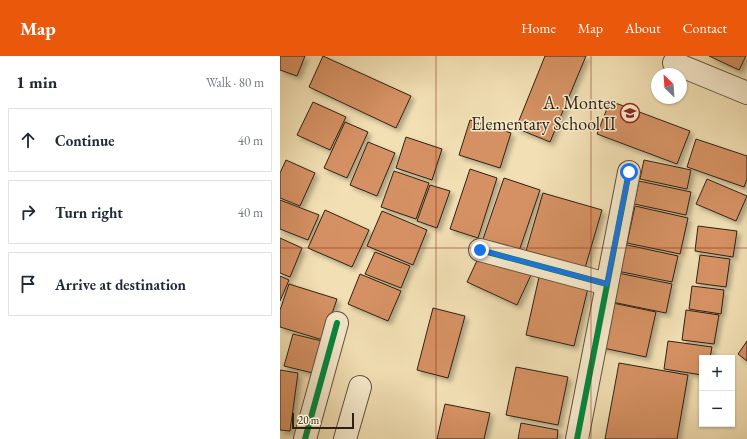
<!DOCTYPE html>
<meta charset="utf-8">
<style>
body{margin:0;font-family:"EB Garamond",serif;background:#f6f6f7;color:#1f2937}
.controls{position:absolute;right:12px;bottom:12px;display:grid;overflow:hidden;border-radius:0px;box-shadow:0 1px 3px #0004}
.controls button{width:36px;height:36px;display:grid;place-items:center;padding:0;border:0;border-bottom:1px solid #e0e1e3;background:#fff;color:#1f2937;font:20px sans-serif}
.compass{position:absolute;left:371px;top:12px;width:36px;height:36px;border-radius:50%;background:#fff;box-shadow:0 1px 3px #0004;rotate:335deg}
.scale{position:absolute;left:12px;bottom:10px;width:62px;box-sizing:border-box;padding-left:4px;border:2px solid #2e2114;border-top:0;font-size:11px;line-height:14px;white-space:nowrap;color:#2e2114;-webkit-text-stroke:3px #f7ebce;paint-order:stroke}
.stop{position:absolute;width:12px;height:12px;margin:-9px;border:3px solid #1a73e8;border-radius:50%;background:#fff}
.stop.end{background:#1a73e8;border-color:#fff;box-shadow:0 1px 4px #0008}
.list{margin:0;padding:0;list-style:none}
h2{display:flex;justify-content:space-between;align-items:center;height:52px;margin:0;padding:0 16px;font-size:17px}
h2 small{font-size:13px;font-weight:400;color:#747a83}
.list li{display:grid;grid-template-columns:26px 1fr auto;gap:12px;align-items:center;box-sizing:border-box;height:64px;margin:0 8px 8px;padding:0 8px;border:1px solid #e0e1e3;border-radius:0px}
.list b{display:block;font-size:15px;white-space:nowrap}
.list em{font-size:13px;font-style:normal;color:#747a83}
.icon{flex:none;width:22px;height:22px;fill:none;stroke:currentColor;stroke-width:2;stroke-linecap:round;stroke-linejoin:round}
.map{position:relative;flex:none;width:467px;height:383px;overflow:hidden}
header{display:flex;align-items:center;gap:24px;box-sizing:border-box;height:56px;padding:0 20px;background:#ea580c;color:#fff}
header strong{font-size:19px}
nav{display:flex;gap:22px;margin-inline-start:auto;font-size:14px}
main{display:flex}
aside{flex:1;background:#fff}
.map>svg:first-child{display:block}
.building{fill:#d59163;stroke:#2e2114;filter:url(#shadow)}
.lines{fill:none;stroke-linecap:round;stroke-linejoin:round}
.minor-casing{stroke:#5f513c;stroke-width:24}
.minor{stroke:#f7ebce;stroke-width:22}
.cycleway-casing{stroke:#f7ebce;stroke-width:8}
.cycleway{stroke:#00873e;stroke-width:6}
.route{stroke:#1a73e8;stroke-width:5}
.grid{fill:none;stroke:#8f2418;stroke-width:1;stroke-opacity:0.55}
.labels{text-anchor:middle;stroke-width:3;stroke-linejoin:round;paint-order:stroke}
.poi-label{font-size:18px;fill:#2e2114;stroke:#f7ebce;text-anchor:end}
</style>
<header>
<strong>Map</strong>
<nav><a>Home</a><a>Map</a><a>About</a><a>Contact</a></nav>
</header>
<main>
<aside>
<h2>1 min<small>Walk · 80 m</small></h2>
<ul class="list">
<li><svg class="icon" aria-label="ahead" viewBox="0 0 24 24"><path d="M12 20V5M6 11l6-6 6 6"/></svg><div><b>Continue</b></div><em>40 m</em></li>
<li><svg class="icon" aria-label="right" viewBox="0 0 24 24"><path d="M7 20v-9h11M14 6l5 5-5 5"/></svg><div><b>Turn right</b></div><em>40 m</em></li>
<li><svg class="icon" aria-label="arrive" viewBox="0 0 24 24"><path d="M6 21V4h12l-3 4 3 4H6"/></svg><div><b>Arrive at destination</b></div></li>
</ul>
</aside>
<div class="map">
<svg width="467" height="383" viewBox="0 0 467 383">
<defs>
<filter id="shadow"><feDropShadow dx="3.5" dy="3.5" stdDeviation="2" flood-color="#0004"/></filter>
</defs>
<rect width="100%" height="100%" fill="#f2e0b4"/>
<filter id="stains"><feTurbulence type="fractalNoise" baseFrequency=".005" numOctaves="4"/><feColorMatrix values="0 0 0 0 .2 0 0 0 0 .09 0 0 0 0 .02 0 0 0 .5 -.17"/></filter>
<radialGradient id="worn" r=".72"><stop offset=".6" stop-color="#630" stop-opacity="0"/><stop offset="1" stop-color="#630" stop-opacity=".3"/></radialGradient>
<g class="building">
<path d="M0 0H25L17 20 0 14Z"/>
<path d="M43 0 131 40 116 72 29 31Z"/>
<path d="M265 0H306L270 86 236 72Z"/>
<path d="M429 0H466L459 14Z"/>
<path d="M330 45 410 75 397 108 317 78Z"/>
<path d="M33 46 66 61 50 94 17 79Z"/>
<path d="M190 64 231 77 220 112 179 99Z"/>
<path d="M65 66 88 76 67 122 44 112Z"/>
<path d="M126 81 162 93 152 124 116 112Z"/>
<path d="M416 83 467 100V123L464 131 407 111Z"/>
<path d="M88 86 115 97 97 140 70 129Z"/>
<path d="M6 104 35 117 20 150 0 142V117Z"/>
<path d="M364 104 411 114 407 133 360 123Z"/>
<path d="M190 113 217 122 198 182 170 173Z"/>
<path d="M114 115 149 127 136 163 101 151Z"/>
<path d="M224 122 260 134 238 198 202 186Z"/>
<path d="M427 123 467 140 456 165 416 148Z"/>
<path d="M359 125 411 136 406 159 354 148Z"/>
<path d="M150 129 170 135 157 172 137 165Z"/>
<path d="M263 137 322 154 305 212 246 195Z"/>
<path d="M0 144 39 159 28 184 0 173Z"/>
<path d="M355 150 408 162 400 198 347 187Z"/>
<path d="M45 154 89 174 72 211 28 192Z"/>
<path d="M102 155 147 174 133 209 87 190Z"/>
<path d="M418 170 457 175 453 201 415 195Z"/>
<path d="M0 182 22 192 10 221 0 217Z"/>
<path d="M343 188 398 200 392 226 337 215Z"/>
<path d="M95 196 130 210 121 232 85 218Z"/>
<path d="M201 196 251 219 237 249 187 226Z"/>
<path d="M420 199 450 203 446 231 416 227Z"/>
<path d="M338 217 392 228 386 257 332 246Z"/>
<path d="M80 218 121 235 108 265 68 248Z"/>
<path d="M0 220 9 224 0 245Z"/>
<path d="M259 221 308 232 294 290 246 279Z"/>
<path d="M9 228 57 243 43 284 0 271V254Z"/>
<path d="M412 230 444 234 441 258 409 253Z"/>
<path d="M328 246 376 256 366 301 318 291Z"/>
<path d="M153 252 185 260 168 322 137 314Z"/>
<path d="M406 254 439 259 434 288 402 284Z"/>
<path d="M13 278 50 287 41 319 4 310Z"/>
<path d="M388 285 432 291 430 302H422V319L384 313Z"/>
<path d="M467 285V305L458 298Z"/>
<path d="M339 307 408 319 397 383H325Z"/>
<path d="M236 311 288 321 278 369 226 359Z"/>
<path d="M0 314 18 317 10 375 0 374Z"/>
<path d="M165 348 210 357 204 383H157Z"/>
<path d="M241 367 278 374 277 383H238Z"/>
</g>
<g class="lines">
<defs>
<g id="minor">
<path d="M394 7 467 37"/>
<path d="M200 194 327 228"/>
<path d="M25 383 57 267"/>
<path d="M65 383 80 331"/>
<path d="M297 383 349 116"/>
</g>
</defs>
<use href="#minor" class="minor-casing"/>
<use href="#minor" class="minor"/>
<defs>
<g id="cycleway">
<path d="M200 194 327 228"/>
<path d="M25 383 57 267"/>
<path d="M297 383 349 116"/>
</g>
</defs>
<use href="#cycleway" class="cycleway-casing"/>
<use href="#cycleway" class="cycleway"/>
</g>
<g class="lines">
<path class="route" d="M200 194 327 228 349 116"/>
</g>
<path class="grid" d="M156 0V383M311 0V383M0 192H467"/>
<defs>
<symbol id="school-ring" viewBox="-11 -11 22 22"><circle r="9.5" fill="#f7ebce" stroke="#8f2418" stroke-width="1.5"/><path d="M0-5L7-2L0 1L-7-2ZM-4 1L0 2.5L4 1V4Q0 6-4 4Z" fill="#8f2418"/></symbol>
</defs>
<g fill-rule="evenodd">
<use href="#school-ring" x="339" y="46" width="22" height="22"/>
</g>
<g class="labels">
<g class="poi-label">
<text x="336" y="53">A. Montes<tspan x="336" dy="21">Elementary School II</tspan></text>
</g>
</g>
<rect width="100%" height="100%" filter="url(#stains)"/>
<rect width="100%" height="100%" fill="url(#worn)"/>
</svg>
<div class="controls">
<button>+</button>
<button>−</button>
</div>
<svg class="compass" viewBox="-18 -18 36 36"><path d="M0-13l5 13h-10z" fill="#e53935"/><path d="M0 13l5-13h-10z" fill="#747a83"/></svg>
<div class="scale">20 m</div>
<div class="stop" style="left:349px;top:116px"></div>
<div class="stop end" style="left:200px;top:194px"></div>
</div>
</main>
